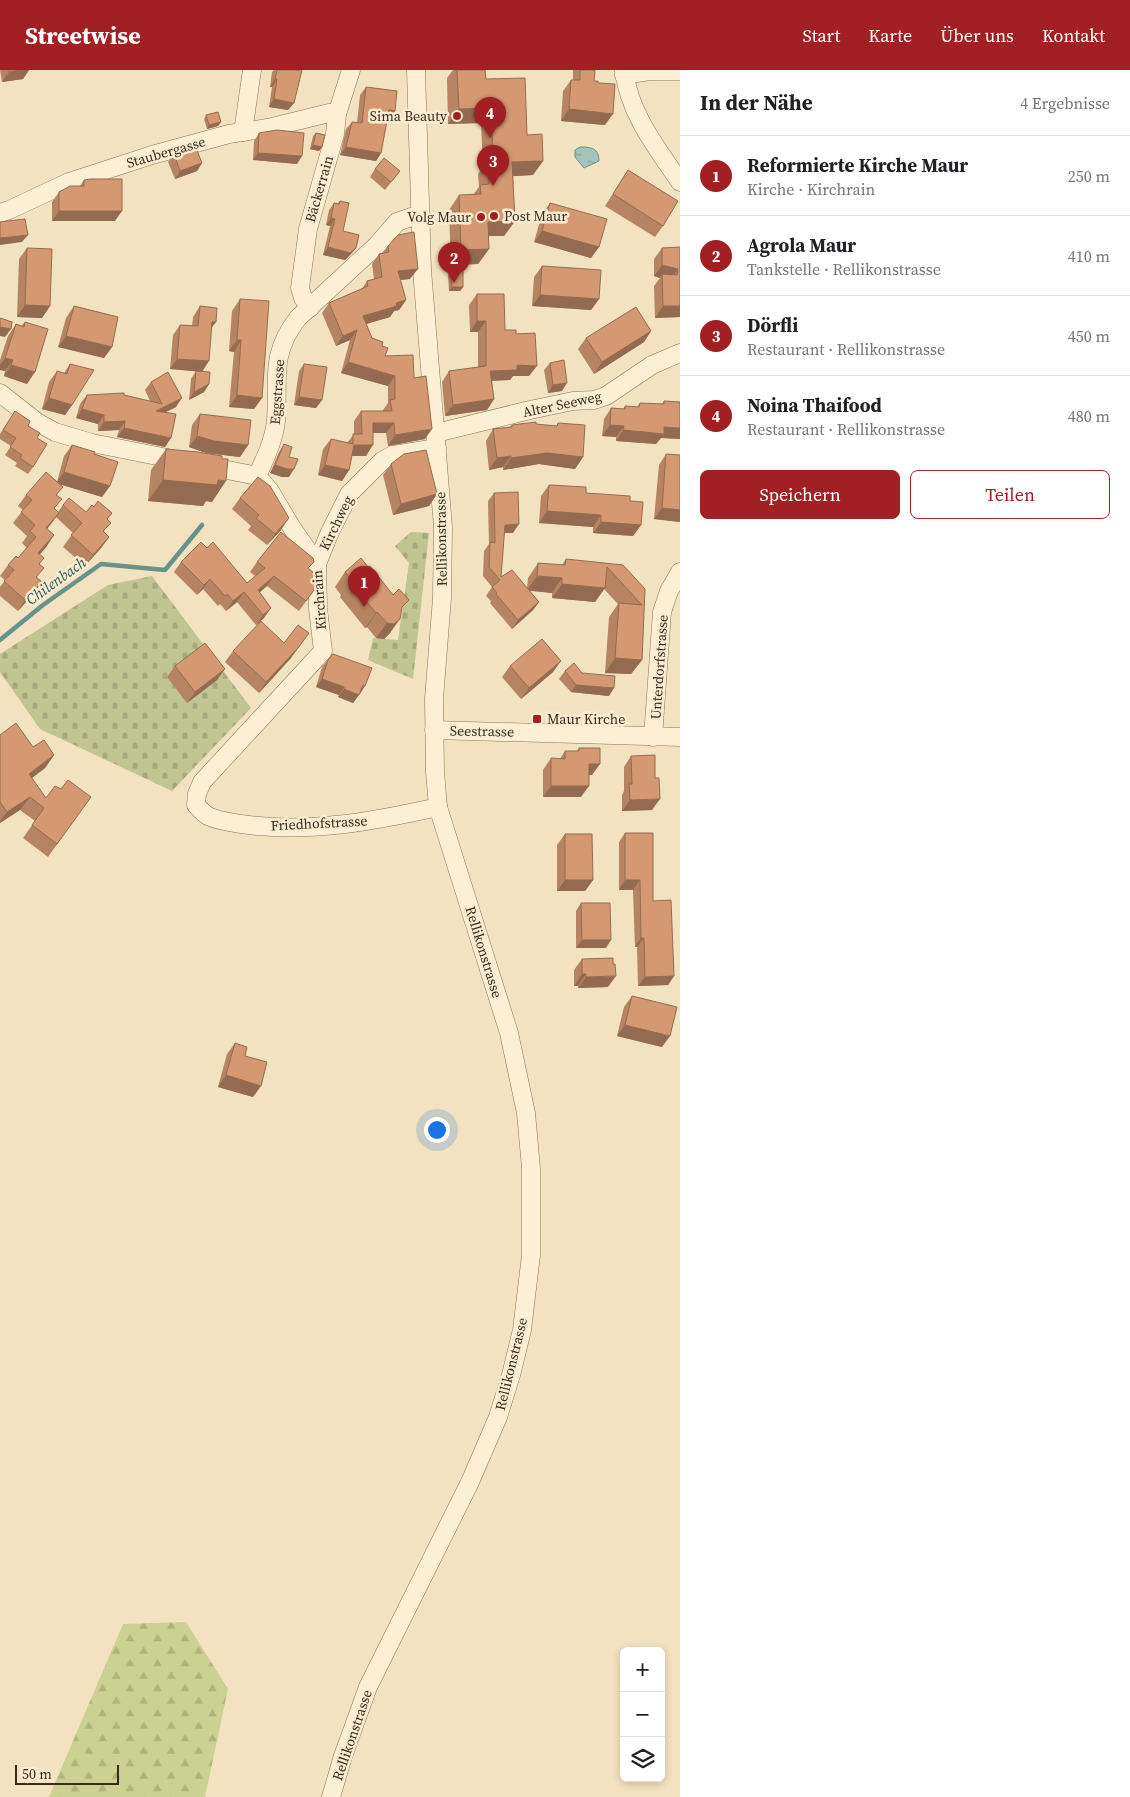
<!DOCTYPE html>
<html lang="de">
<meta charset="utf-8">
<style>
body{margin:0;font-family:"Source Serif 4",serif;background:#f2f2f2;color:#202124}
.controls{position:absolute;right:15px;bottom:15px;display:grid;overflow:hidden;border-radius:8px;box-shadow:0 2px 8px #0003}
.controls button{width:45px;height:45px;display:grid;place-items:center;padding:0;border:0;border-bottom:1px solid #e0e0e0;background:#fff;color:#202124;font:25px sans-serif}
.scale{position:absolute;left:15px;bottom:12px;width:104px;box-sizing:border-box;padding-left:5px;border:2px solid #3b2a1c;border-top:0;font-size:14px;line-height:18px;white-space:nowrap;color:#3b2a1c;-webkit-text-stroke:4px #f9ecd0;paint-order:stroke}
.you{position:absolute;left:436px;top:1059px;width:18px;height:18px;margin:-12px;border:4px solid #fff;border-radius:50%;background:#1a73e8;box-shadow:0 0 0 8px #1a73e833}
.badge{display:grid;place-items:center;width:32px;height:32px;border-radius:50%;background:#a22023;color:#fff;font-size:16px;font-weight:700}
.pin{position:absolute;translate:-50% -41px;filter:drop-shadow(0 1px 2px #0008)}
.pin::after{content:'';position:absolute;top:26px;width:18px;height:15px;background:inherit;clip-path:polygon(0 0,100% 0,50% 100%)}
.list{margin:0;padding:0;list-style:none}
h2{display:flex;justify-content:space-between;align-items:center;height:65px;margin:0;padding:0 20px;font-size:21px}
h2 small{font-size:16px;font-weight:400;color:#757577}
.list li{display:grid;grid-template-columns:32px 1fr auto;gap:15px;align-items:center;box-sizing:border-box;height:80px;padding:0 20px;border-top:1px solid #e0e0e0}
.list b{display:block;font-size:19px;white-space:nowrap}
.list p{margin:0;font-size:16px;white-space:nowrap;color:#757577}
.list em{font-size:16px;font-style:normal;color:#757577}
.actions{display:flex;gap:10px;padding:15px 20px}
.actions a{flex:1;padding:11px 0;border:1px solid #a22023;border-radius:8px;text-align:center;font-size:18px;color:#a22023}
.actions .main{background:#a22023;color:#fff}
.icon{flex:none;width:28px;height:28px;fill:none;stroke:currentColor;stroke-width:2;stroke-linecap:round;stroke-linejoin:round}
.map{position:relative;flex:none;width:680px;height:1727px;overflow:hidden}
header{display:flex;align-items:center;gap:30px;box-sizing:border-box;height:70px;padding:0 25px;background:#a22023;color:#fff}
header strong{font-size:24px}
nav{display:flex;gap:28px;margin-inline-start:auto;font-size:18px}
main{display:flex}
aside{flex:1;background:#fff}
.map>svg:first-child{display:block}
.forest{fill:url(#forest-firs)}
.cemetery{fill:url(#cemetery-stones)}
.water{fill:url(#water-ripples);stroke:#699288}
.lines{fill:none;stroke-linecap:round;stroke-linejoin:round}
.stream{stroke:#699288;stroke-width:4.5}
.minor-casing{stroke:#8d7256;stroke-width:19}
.minor{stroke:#fcefd3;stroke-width:18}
.wall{fill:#b68462}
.shaded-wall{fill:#946b50}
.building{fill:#d49972;stroke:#946b50}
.poi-dot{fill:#a22023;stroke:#f9ecd0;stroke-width:2}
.labels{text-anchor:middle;stroke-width:5;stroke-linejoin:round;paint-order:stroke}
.poi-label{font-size:14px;fill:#3b2a1c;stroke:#f9ecd0;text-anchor:end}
.street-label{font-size:14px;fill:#3b2a1c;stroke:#f9ecd0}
.water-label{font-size:15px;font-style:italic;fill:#295c58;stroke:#f9ecd0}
</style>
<header>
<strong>Streetwise</strong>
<nav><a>Start</a><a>Karte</a><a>Über uns</a><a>Kontakt</a></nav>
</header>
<main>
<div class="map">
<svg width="680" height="1727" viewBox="0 0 680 1727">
<defs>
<pattern id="forest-firs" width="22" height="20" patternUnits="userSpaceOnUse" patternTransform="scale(1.25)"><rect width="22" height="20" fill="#cbd192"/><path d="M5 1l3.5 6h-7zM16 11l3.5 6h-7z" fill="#afb47d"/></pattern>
<pattern id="cemetery-stones" width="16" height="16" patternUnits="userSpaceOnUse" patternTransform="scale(1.25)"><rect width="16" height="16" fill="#c0c592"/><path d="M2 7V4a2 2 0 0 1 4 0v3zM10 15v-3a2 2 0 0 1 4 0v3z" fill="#a6a97d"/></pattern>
<pattern id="water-ripples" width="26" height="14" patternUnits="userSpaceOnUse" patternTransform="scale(1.25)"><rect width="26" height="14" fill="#a3c4b9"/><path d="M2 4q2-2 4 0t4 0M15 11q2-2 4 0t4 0" fill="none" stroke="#869f96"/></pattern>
</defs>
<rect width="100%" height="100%" fill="#f2e2bf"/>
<path class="forest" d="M186 1552 228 1619 205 1727H49L123 1554Z"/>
<g class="cemetery">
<path d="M411 462 429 463 413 609 368 590 373 568 398 570 409 493 395 476Z"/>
<path d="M152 506 251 638 172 721 40 659 0 602V584L108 515Z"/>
</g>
<path class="water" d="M580 77C591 77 599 78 599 91L584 98 575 87V80Z"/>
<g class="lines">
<path class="stream" d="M0 570 43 535 101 494 165 500 202 455"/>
<defs>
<g id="minor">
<path d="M624 0C629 43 656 77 680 112"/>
<path d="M624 5 649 1H680"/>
<path d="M243 62 252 0"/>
<path d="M0 143 9 140 69 112 152 85 229 64 268 58 329 43 337 44"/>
<path d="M310 238 303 228 300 218 308 159 335 64 337 44 351 0"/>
<path d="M0 323 37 352 55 362 92 373 257 406"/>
<path d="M436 363 530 340 573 331 594 330 606 326 652 295 680 283"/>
<path d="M257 406 270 421 292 458 317 494 318 539 323 581 202 712 197 724 196 735C200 739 203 743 208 746 218 751 230 752 241 754 307 764 375 751 438 737"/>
<path d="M257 406C265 389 274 370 276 351 279 310 269 285 298 248L377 175 397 152 420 144"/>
<path d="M317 494 329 464 349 424 382 391 393 385 437 378"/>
<path d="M434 660 680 667"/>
<path d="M653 667 662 542 669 521 680 502"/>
<path d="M331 1727 343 1686 368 1617 470 1412 498 1347 511 1305 522 1260 531 1185V1098L526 1043 509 963 438 737 435 702 434 629 442 528 443 457 422 200 416 0"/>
</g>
</defs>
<use href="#minor" class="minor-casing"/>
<use href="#minor" class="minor"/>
</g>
<g class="wall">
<path d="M0 0H29L23 9 2 12Z"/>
<path d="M274 0H302L294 33 288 40 269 37 272 17H270L272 2Z"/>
<path d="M453 0H485L486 9 527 65 543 91 533 105 513 106 515 151 504 166H488L489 179 478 194 451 195 449 140 459 125H473L479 117 478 104 483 98 481 53 448 54 447 8Z"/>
<path d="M573 0H595L594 11 605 55 561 51 563 21 571 10H573Z"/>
<path d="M366 17 395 41 389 48H387L381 83 376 91 340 85 346 59 352 52 357 53 360 25Z"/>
<path d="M206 45 221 52 218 56 207 59 204 49Z"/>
<path d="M259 63 297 94 253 90 254 71Z"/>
<path d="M316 63 322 77 319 81 310 79 313 66Z"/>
<path d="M174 84 202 93 197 101 175 109 168 92Z"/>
<path d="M375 99 400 101 385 120 370 107Z"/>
<path d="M628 100 663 156 655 167 605 136Z"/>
<path d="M84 110 115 151H52V132L59 122 80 116Z"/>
<path d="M340 131 343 161 356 178 350 185 345 190 323 185 330 156 326 155 329 140 334 133H338Z"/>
<path d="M550 133 599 177 591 188 534 172 542 144Z"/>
<path d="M388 176 410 209 400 210 406 230 399 240 394 241 390 247 366 254 372 268 382 276 385 286 414 308 425 369 388 376 386 363H373L366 386H352L349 400 342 411 318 405 323 379 331 369 347 373 354 364V351L361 341H383V340L388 333V316L341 303 350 270 336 276 322 243 329 233 362 219 367 211 374 209 372 194 379 184 383 183Z"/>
<path d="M680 177V247L655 248 654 216 660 208 654 206V189L662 178Z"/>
<path d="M27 178 50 236 42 248 17 247 19 189Z"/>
<path d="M542 196 599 229 591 240 532 236 534 207Z"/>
<path d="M451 201 463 217 460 221H449L448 205Z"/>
<path d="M477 224 505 260 516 264 529 306H513L510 310 492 311 494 329 487 340 445 346 442 312 449 301 478 297V262H470L469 235Z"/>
<path d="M240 229 262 328 254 339 229 337 234 282 229 281 232 241Z"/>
<path d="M74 236 112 277 104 288 58 277 66 248Z"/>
<path d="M200 236 212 258 202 301 209 314 204 322 189 330 191 309 196 301 170 299 173 265 180 255 192 256 193 247Z"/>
<path d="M25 252 27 314 4 306 5 301 0 300V290L8 266 16 254 21 256Z"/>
<path d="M651 261 644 272 594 304 578 279 586 268Z"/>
<path d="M550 293 562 321 548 323 544 300Z"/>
<path d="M70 294 72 335 65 345 42 339 49 312 57 301 64 303Z"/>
<path d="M304 294 322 330 316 338 294 335 299 301Z"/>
<path d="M151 312 176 337 165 342 171 368 165 377 117 367 119 360 98 361V354L76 348 80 334 87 325H124L150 331 145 320Z"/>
<path d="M664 331 680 332V369L661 368 656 374 616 371V367L602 366 604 349 611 338 623 339 625 336 637 337 640 333 662 334Z"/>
<path d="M15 341 28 356 37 368 33 397 28 404 15 396 17 393 5 385 11 376 0 369V364Z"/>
<path d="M200 344 248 375 240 387 206 383 189 377 192 355Z"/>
<path d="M558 353 583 387 575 399 539 394 503 400V397L489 400 486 371 493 359 510 357 512 355 536 354 556 356Z"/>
<path d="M284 374 289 387V407H282L270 403 279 382Z"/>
<path d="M72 375 94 384 110 416 102 427 59 414 55 439 58 442 63 435 86 442 94 437 112 443 107 449 104 462 109 467 101 478 85 496 63 477 73 463 56 447 47 459V476L40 484V495L37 508 42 512 34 523 18 541 0 526V517L5 510 0 506 8 495 18 488 27 478 22 473 27 466 13 453 23 440 18 436 26 425 57 412 64 386Z"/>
<path d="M166 379 212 432 206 431 203 436 148 431 151 400Z"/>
<path d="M666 384 680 452 654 449 659 395Z"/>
<path d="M391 394 437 424 429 436 393 445 383 405Z"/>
<path d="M549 415 586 423 630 431 641 455 633 466 593 463V457L539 453 541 426Z"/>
<path d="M494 423 513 463H504L501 507 527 518 528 508 538 493 562 495 566 489 623 495 645 519 642 590 631 604 605 603 609 547 618 534 604 519 595 532 552 528V523L530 521 539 532 533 540 512 559 490 533 491 531 486 526 492 517 483 506 484 481 489 474 488 431Z"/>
<path d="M240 428 281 460 267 475 248 460 251 456 232 439Z"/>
<path d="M181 492 247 513 255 506 250 502 257 492 309 499 314 520 299 541 267 516 259 522 264 548 256 555 237 532 226 541 220 534 218 536 203 519 197 525 174 502Z"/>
<path d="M345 502 402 540 390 563 384 569 376 568 367 557 365 558 340 527 341 525 335 517Z"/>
<path d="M284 573 291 588 259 623 225 592 233 581Z"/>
<path d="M328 590 360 624H359L353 633 338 627 339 625 316 617 322 597Z"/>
<path d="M175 596 225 599 217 610 187 633 167 607Z"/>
<path d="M510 596 553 602 521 629 502 607Z"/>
<path d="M565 601 582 603 609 626 571 622 559 609Z"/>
<path d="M0 665 54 685 45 698 32 708 46 728 61 719 91 727 48 787 23 768 35 751 20 740 0 753Z"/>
<path d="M579 678 592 705H589L581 727H543V700L551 688 560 689 565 681H577Z"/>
<path d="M631 686 652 740 622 741V725L624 721V697Z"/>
<path d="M625 763 653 831 674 906 668 915 638 916 637 877H635L633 820H619V772Z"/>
<path d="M565 764 593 810 585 821H557V775Z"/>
<path d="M581 833 606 878H576V841Z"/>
<path d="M582 889 608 917 578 918V916H574V900Z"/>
<path d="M632 926 662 977 617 966 624 937Z"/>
<path d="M235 973 253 1027 218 1017 227 984Z"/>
</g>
<g class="shaded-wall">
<path d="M21 0H29L23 9 2 12 9 2Z"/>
<path d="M275 9H277L272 17H270Z"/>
<path d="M274 29 294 33 288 40 269 37Z"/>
<path d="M491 38 481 53 448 54 459 39Z"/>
<path d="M569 39 613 44 605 55 561 51Z"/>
<path d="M389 40 395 41 389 48 383 47Z"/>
<path d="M221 52 218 56 207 59 209 55Z"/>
<path d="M313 75 322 77 319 81 310 79Z"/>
<path d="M346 77 381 83 376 91 340 85Z"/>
<path d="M258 83 302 86 297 94 253 90Z"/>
<path d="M543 91 533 105 502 107 512 92Z"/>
<path d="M202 93 197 101 175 109 180 101Z"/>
<path d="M59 141H122L115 151H52Z"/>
<path d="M331 148 335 149 330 156 326 155Z"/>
<path d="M515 151 504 166H477L488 152Z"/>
<path d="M542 161 599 177 591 188 534 172Z"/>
<path d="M28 165 22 172 0 175V168Z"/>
<path d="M328 177 356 178 350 185 345 190 323 185Z"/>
<path d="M489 179 478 194 451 195 461 180Z"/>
<path d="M662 195 678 199 670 211 662 204 660 208 654 206Z"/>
<path d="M418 199 410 209 390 211 398 201Z"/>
<path d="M452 217H463L460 221H449Z"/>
<path d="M540 225 599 229 591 240 532 236Z"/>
<path d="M406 230 399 240 394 241 390 247 356 257 363 246 396 233Z"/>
<path d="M25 235 50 236 42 248 17 247Z"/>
<path d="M663 236H680V247L655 248Z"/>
<path d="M477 251H486L478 262H470Z"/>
<path d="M212 252H216L208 263Z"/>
<path d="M0 257 11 259 5 267 0 266Z"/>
<path d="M357 260 350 270 336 276 343 266Z"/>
<path d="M651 261 644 272 594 304 602 292Z"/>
<path d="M66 266 112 277 104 288 58 277Z"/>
<path d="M237 270H241L234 282 229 281Z"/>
<path d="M5 288 13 290 5 301 0 300V295Z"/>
<path d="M177 289 209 291 202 302 170 299Z"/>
<path d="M348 292 395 306 388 316 341 303Z"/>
<path d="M11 295 35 302 27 314 4 306Z"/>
<path d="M517 295 537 296 529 306H513L510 310 483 311 490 301Z"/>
<path d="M567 313 562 321 548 323 553 315Z"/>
<path d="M209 314 204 322 189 330 194 322Z"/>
<path d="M237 325 262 328 254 339 229 337Z"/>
<path d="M299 327 322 330 316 338 294 335Z"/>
<path d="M49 328 72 335 65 345 42 339Z"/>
<path d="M182 328 176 337 150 350 156 341Z"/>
<path d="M494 329 487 340 445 346 453 335Z"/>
<path d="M82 339 104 345 98 354 76 348Z"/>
<path d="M125 351 119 360 98 361 104 352Z"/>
<path d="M373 353H394L386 363H366Z"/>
<path d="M610 355 624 356 616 367 602 366Z"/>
<path d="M664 357 680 358V369L661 368 656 374 616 371 623 360Z"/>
<path d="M124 358 171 368 165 377 117 367Z"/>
<path d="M432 359 425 369 388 376 395 365Z"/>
<path d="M197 366 248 375 240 387 206 383 189 377Z"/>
<path d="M354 375H373L366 386H347Z"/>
<path d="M547 383 583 387 575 399 539 394 503 400 511 388Z"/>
<path d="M511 386 503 397 489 400 497 388Z"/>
<path d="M275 395 294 399 289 407H282L270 403Z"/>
<path d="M325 395 349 400 342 411 318 405Z"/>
<path d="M64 402 110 416 102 427 56 413Z"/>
<path d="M163 410H218L226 411 212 432 206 431 203 436 148 431Z"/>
<path d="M437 424 429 436 393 445 401 434Z"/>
<path d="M662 438 680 440V452L654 449Z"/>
<path d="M547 441 601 445 593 457 539 453Z"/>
<path d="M59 443 51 454 38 469 46 458Z"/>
<path d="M289 448 281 460 267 475 275 464Z"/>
<path d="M601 452 641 455 633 466 593 463Z"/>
<path d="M519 454 513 463H499L505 455Z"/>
<path d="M54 465 47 476 31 495 38 483Z"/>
<path d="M109 467 101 478 85 496 93 485Z"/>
<path d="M274 506 267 516 251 530 258 520Z"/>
<path d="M537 506 562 508 552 523 527 520Z"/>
<path d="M210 509 203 519 197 525 204 515Z"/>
<path d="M42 512 34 523 18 541 25 530Z"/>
<path d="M562 514 605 518 595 532 552 528Z"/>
<path d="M244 522 237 532 226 541 233 531Z"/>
<path d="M539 532 533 540 512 559 518 550Z"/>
<path d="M271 538 264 548 256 555 263 545Z"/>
<path d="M377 542 367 557 365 558 376 543Z"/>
<path d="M400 549 390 563 384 569 376 568 387 553Z"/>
<path d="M309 563 291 588 259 623 266 612Z"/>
<path d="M615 588 642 590 631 604 605 603Z"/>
<path d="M561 591 553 602 521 629 529 618Z"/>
<path d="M225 599 217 610 187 633 195 622Z"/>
<path d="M322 609 344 617 339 625 316 617Z"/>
<path d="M363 615 365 616 360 624 357 623Z"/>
<path d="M576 615 614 618 609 626 571 622Z"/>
<path d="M344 619 359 625 353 633 338 627Z"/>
<path d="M54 685 45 698 20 717 29 704Z"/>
<path d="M589 694H600L592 705H581Z"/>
<path d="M551 716H589L581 727H543Z"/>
<path d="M30 727 20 740 0 753V751L7 742Z"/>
<path d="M660 729 652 740 622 741 630 730Z"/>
<path d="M565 810H593L585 821H557Z"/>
<path d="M625 810H640L633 820H619Z"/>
<path d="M641 868H644L637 877H635Z"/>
<path d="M582 870H611L606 878H576Z"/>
<path d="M582 904H586L578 916H574Z"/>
<path d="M616 906 608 917 578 918 586 907Z"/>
<path d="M674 906 668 915 638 916 645 907Z"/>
<path d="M625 955 670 966 662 977 617 966Z"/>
<path d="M226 1005 261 1016 253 1027 218 1017Z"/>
</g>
<g class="building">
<path d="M9 0H21L9 2Z"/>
<path d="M277 0H302L294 33 274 29 277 9H275Z"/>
<path d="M457 0H485L486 9 525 8 527 65 542 64 543 91 512 92 515 151 488 152 489 179 461 180 459 125 481 124 480 115 489 114V89H493L491 38 459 39Z"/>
<path d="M580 0H595L594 11H598V13L615 14 613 44 569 39 571 10H580Z"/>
<path d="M366 17 397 21 395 41 389 40 381 83 346 77 352 52 362 53Z"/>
<path d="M218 42 221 52 209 55 206 45Z"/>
<path d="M277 60 304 63 302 86 258 83 259 63Z"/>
<path d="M316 63 325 65 322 77 313 75Z"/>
<path d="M196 78 202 93 180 101 174 84Z"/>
<path d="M384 88 400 101 391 112 375 99Z"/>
<path d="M628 100 678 131 663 156 613 124Z"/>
<path d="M90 109H122V141H59V122L70 116H84V110Z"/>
<path d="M340 131 349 133 343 161 359 165 356 178 350 183 328 177 335 149 331 148 334 133 339 134Z"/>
<path d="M550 133 607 149 599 177 542 161Z"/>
<path d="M25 149 28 165 0 168V152Z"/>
<path d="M414 162 418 199 398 201 406 230 396 233 397 236 363 246 372 268 383 272 382 276 388 278 385 286 413 285 414 308 426 306 432 359 395 365 394 353H373V375H354L349 400 325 395 331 369 353 374V364H362L361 341H392L390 330 395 329V306L348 292 357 260 343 266 329 233 368 216 367 211 382 207 379 184 389 182 388 176 398 165Z"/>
<path d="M680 177V236H663L662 204 677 205 678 199 662 195V178Z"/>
<path d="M27 178 52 179 50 236 25 235Z"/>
<path d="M542 196 601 200 599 229 540 225Z"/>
<path d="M463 200V217H452L451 201Z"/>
<path d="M477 224H504L505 260H516V264L535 263 537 296 517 295V300L490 301 494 329 453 335 449 301 486 296V251H477Z"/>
<path d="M240 229 269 231 262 328 237 325 241 270H237Z"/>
<path d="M74 236 118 247 112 277 66 266Z"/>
<path d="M200 236 217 238 216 252H212L209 291 177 289 180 255 198 256Z"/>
<path d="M636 237 651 261 602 292 586 268Z"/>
<path d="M0 248 12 252 11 259 0 257Z"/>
<path d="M25 252 48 259 35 302 11 295 13 290 5 288 16 254 24 257Z"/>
<path d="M564 290 567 313 553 315 550 293Z"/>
<path d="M70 294 94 300 72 335 49 328 57 301 67 304Z"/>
<path d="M304 294 327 297 322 330 299 327Z"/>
<path d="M196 301 210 302 209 314 194 322Z"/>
<path d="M168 302 182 328 156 341 176 344 171 368 124 358 125 351 104 352V345L82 339 87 325 124 323V325L162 334 151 312Z"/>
<path d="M664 331 680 332V358L664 357V364L623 360 624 356 610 355 611 338 625 339V336L639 337 640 333 664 334Z"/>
<path d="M15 341 30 351 28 356 40 363 37 368 47 374 33 397 20 388 22 385 10 377 16 368 3 360Z"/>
<path d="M200 344 251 350 248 375 214 371 197 366Z"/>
<path d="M536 352V354L557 356 558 353 585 355 583 387 547 383 511 388V386L497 388 493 359 512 357V355Z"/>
<path d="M284 374 292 377 289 387 298 389 294 399H287L275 395Z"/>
<path d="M72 375 95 382 94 384 118 392 110 416 64 402Z"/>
<path d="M166 379 198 382 222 386V389H228L226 411 218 410 217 415 163 410Z"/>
<path d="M426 380 437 424 401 434 391 394 404 384Z"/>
<path d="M666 384 680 385V440L662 438Z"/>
<path d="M46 402 63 417 56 425 62 429 54 438 59 443 46 458 54 465 38 483 44 488 39 494 44 498 36 507 42 512 25 530 4 511 14 500 8 495 16 486 18 488 36 467 30 461 35 455 21 442 32 430 26 425Z"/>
<path d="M258 407 270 416 289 448 275 464 256 448 259 445 240 428Z"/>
<path d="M549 415 586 417V423L630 426V431L643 432 641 455 601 452V445L547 441Z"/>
<path d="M518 422 519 454 505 455 501 507 512 500 539 532 518 550 496 524 497 523 492 517 500 510 489 497 490 472 495 473 494 423Z"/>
<path d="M69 428 86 442 92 435 94 437 98 431 112 443 107 449 111 453 103 461 109 467 93 485 71 465 82 453 63 435Z"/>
<path d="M281 462 313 488 314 492 308 498 314 503V520L306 531 274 506 258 520 271 538 263 545 244 522 233 531 227 524 225 526 210 509 204 515 181 492 201 472 207 478 213 472 247 513 265 498 257 492Z"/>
<path d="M361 488 368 497 370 496 393 525 399 519 409 530 402 537 400 549 394 554 387 553 377 542 376 543 350 512 352 511 345 502Z"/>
<path d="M566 489 623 495 645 519 642 590 615 588 619 533 642 535 607 497 605 518 562 514V508L537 506 538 493 565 495Z"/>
<path d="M261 551 284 573 298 555 309 563 298 578 266 612 233 581Z"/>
<path d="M542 569 561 591 529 618 510 596Z"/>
<path d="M205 573 225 599 195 622 175 596Z"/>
<path d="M333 584 372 598 365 616 363 615 359 625 344 619V617L322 609 328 590Z"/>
<path d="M574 593 582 603 615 606 614 618 576 615 565 601Z"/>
<path d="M16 653 33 677 44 670 54 685 29 704 46 728 55 716 61 719 68 710 91 727 57 774 32 755 44 738 30 727 7 742 0 732V665Z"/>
<path d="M579 678H600V694H589V716H551V688L565 689V681H579Z"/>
<path d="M655 685V708H659L660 729 630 730 629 714H632L631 686Z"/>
<path d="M625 763H653V831L671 830 674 906 645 907 644 868H641L640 810H625Z"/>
<path d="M565 764H592L593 810H565Z"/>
<path d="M581 833H610L611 870H582Z"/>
<path d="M613 888V894H615L616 906 586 907V904H582V889Z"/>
<path d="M632 926 677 937 670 966 625 955Z"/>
<path d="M235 973 247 977 245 986 267 992 261 1016 226 1005Z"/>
</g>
<g class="poi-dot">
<circle cx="457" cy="46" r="5"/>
<circle cx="494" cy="146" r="5"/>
<circle cx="481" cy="147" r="5"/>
<rect x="532" y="644" width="10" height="10" rx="2.5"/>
</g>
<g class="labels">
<g class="poi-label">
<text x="447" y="51">Sima Beauty</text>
<text x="504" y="151" text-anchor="start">Post Maur</text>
<text x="471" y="152">Volg Maur</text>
<text x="547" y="654" text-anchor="start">Maur Kirche</text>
</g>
<g class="street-label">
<text transform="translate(166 82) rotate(-16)" y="5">Staubergasse</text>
<text transform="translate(319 119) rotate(-74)" y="5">Bäckerrain</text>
<text transform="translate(277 322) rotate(-86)" y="5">Eggstrasse</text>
<text transform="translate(562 334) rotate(-12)" y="5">Alter Seeweg</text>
<text transform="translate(336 453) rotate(-64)" y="5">Kirchweg</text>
<text transform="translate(441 469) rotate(-91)" y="5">Rellikonstrasse</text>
<text transform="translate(319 530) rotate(-94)" y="5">Kirchrain</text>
<text transform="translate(659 597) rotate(-86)" y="5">Unterdorfstrasse</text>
<text transform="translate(482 661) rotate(1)" y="5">Seestrasse</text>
<text transform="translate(319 753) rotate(-3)" y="5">Friedhofstrasse</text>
<text transform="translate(484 882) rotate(73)" y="5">Rellikonstrasse</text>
<text transform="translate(511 1294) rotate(-76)" y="5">Rellikonstrasse</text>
<text transform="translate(352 1665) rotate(-71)" y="5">Rellikonstrasse</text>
</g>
<g class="water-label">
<text transform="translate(56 511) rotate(-36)" y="5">Chilenbach</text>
</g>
</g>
</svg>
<div class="controls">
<button>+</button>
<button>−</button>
<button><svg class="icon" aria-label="layers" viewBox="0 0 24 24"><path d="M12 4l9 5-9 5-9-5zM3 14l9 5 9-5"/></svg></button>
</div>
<div class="scale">50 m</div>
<div class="you"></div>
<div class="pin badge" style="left:364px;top:537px">1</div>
<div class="pin badge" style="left:454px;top:213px">2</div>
<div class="pin badge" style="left:493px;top:116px">3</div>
<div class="pin badge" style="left:490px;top:68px">4</div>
</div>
<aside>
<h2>In der Nähe<small>4 Ergebnisse</small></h2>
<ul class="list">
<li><span class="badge">1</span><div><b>Reformierte Kirche Maur</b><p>Kirche · Kirchrain</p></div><em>250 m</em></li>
<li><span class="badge">2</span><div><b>Agrola Maur</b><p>Tankstelle · Rellikonstrasse</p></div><em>410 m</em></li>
<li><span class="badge">3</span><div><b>Dörfli</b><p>Restaurant · Rellikonstrasse</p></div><em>450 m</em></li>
<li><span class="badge">4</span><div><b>Noina Thaifood</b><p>Restaurant · Rellikonstrasse</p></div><em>480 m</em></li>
</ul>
<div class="actions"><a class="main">Speichern</a><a>Teilen</a></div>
</aside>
</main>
